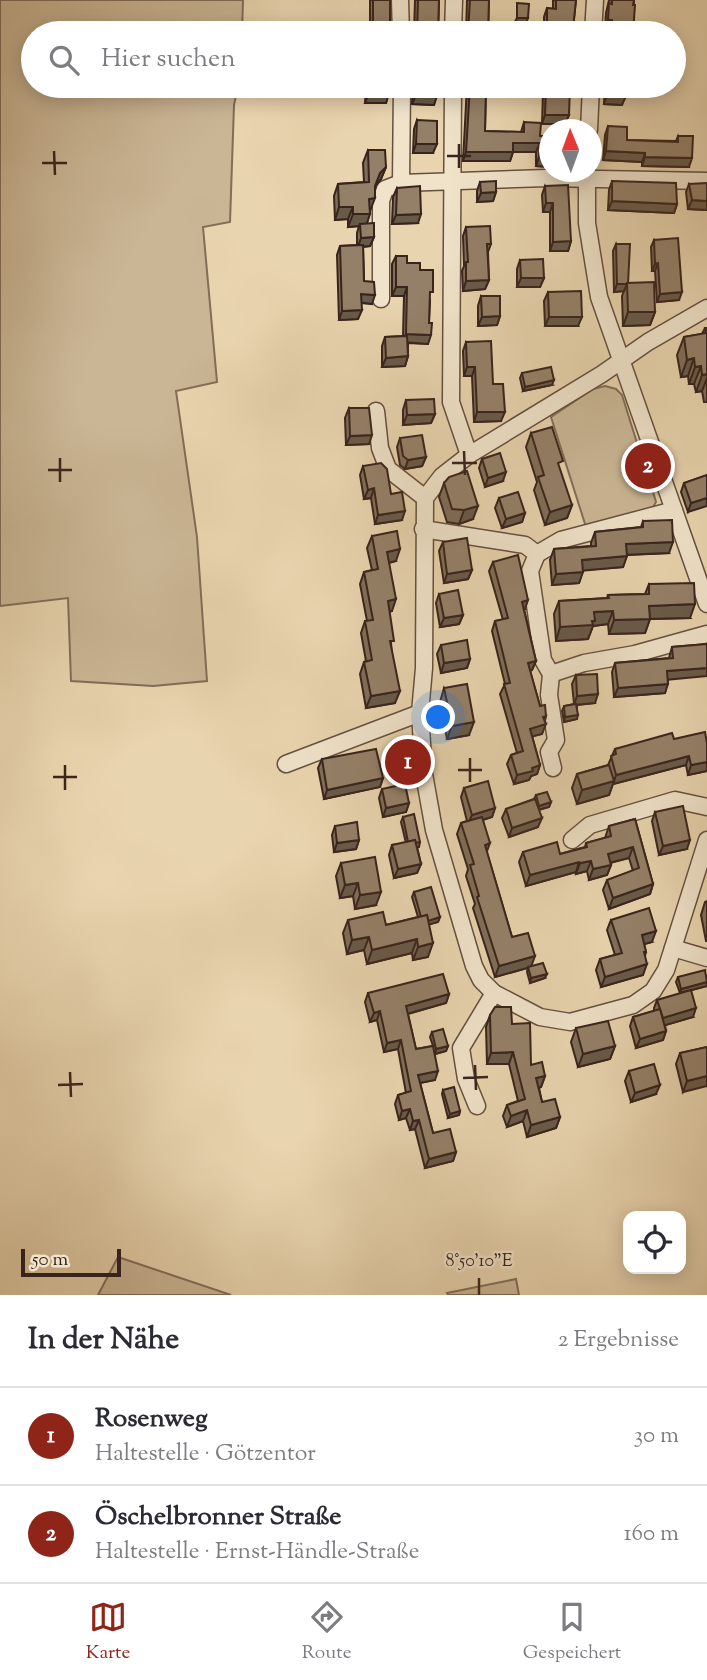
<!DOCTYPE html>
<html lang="de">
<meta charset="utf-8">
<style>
body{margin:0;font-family:"Sorts Mill Goudy",serif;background:#f2f2f3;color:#2b2b33}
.controls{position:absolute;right:21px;bottom:21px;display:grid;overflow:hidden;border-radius:14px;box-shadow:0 4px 18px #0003}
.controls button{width:63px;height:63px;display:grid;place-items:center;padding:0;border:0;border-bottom:2px solid #e1e1e2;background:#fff;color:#2b2b33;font:35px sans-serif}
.compass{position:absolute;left:539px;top:119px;width:63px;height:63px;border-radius:50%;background:#fff;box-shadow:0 4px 18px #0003;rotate:359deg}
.scale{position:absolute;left:21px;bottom:18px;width:100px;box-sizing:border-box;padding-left:7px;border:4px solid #39241c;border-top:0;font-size:19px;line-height:24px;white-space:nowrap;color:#39241c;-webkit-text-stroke:5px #f0e3ca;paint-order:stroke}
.you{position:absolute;left:439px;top:718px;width:24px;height:24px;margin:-18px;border:5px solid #fff;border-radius:50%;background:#1a73e8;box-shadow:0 0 0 10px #1a73e833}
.badge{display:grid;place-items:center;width:46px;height:46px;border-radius:50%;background:#8f2418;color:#fff;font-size:23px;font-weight:700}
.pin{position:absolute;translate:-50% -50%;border:4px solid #fff;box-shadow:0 2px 7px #0006}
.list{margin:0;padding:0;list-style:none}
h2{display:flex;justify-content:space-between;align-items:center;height:91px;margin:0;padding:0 28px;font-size:30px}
h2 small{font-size:23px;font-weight:400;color:#7c7c81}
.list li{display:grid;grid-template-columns:46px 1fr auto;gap:21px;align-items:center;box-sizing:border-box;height:98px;padding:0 28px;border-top:2px solid #e1e1e2}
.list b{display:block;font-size:26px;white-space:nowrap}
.list p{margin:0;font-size:23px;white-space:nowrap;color:#7c7c81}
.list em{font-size:23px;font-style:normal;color:#7c7c81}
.icon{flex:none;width:38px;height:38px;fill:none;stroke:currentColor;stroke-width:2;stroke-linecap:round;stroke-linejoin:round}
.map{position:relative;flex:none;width:707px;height:1295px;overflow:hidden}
.search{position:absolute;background:#fff;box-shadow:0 4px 18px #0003;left:21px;right:21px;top:21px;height:77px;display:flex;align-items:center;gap:18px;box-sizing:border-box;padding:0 24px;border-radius:38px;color:#7c7c81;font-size:26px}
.sheet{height:287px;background:#fff}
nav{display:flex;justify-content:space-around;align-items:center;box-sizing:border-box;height:98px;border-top:2px solid #e1e1e2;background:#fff;font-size:19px;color:#7c7c81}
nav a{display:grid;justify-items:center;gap:4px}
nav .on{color:#8f2418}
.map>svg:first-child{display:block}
.green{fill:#cab695;stroke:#826d58;stroke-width:2}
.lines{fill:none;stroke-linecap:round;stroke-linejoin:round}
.minor-casing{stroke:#655040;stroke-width:19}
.minor{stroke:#f0e3ca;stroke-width:16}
.wall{fill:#7f6e59;stroke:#39241c;stroke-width:2}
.shaded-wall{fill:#685a49;stroke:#39241c;stroke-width:2}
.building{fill:#948068;stroke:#39241c;stroke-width:2}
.ticks{fill:none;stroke:#39241c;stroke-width:2.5}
.ticks-label{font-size:18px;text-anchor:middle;fill:#39241c;stroke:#f0e3ca;stroke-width:5;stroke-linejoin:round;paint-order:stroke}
</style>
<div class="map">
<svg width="707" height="1295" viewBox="0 0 707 1295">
<rect width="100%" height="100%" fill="#e8d4ae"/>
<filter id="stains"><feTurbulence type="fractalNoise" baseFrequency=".00286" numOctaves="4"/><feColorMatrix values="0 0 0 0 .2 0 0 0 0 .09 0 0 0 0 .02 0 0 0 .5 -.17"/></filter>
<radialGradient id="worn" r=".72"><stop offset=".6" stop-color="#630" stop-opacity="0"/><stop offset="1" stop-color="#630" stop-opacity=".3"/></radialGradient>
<g class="green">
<path d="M0 0H243L242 33H33V86H238L234 105 230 222 203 227 217 382 176 391 197 537 207 681 153 686 71 681 68 598 0 606Z"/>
<path d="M605 386 616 389 622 395 642 459 640 461 643 469H646L656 502 652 509 586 527 551 417 593 389Z"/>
<path d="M118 1257 231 1295H98Z"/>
<path d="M516 1279 519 1295H448L447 1293Z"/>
</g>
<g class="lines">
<defs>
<g id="minor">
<path d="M400 0 401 33"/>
<path d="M453 33 454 0"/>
<path d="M593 33 595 0"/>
<path d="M402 86 401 183 546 178 707 181"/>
<path d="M453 86 451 402 469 455"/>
<path d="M589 130 591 86"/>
<path d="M587 172V223L599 297 707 604"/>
<path d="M381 299V201L385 189 401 183"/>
<path d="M707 308 648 342 602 374 469 455 442 476 425 498 424 668 420 713 424 774 434 830 474 966 481 980 494 993 540 1017 570 1022 633 1005 653 991 666 970 707 840"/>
<path d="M376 411 380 448 388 469 425 498"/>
<path d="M423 529 525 545 537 554 530 571 543 660 551 674 549 695 556 740 549 752 553 768"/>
<path d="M537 554 561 540 674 510"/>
<path d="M551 674 584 663 635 654 707 634"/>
<path d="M286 764 420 713"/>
<path d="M572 840 590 825 675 800 707 807"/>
<path d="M673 948 707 958"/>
<path d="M477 1106 466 1079 461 1048 494 993"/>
</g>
</defs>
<use href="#minor" class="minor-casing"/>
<use href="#minor" class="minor"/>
</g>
<g class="wall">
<rect x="370" y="0" width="20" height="33"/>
<path d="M415 0H439L438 33H414Z"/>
<path d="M467 0H489L488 33H466Z"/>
<path d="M553 0H576L574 19V33H544V17L547 8 553 9Z"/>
<path d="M609 0H634L633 33H608L609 29H605L606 13Z"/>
<path d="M366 86H389L386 103H365Z"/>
<path d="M413 86H437L434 105 412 104Z"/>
<path d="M467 86H486L485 131 521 132 524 122 540 136H550V167L536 166V152H513L510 161H463Z"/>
<path d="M539 86H573L571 92H569V115L565 124H542L543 91H539Z"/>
<path d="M605 86H626L622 105 604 104Z"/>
<path d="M417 120 433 153H413L414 129Z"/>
<path d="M608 126 627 140 676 141 678 136 689 167 642 166V162L603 160 605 135Z"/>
<path d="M368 150 386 167 381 179 376 185 370 211 367 223 374 237 370 246 363 247 364 281 372 304 361 303 358 319 339 320 337 255 340 246 357 245V233L359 226 348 227V219L335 220 334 196 338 184 364 182 363 163Z"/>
<path d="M612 181 677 204 674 213 608 210 609 190Z"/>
<path d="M480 182 496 192 493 201 477 202V191Z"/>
<path d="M689 184 707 210 688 209 686 192Z"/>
<path d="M545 186 571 241 568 251H550V212H543L542 195Z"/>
<path d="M397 188 418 223 392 224 393 197Z"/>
<path d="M466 227 491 244 488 252 489 280 485 289 463 291 462 271 464 266 463 236Z"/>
<path d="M654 240 679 300 657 302 655 271H652L651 247Z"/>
<path d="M616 244 628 283 655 312 650 325 623 326 622 296 624 291 614 292 613 251Z"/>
<path d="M396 256 420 270 430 300 428 344 408 343V356L405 366 382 367V346L385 337 403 336 404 296H392V264Z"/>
<path d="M520 260 544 278 540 287H517V269Z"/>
<path d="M548 292 578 326H545L544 301Z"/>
<path d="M481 296 500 316 497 325 478 326V306Z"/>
<path d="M705 328H707V402H704L702 391 696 392 694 384H689L688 376 681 377 677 355 684 337 702 334Z"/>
<path d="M466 342 493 384 501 421 474 422 472 376H464L463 351Z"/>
<path d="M522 373 552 385 523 391 520 378Z"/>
<path d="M406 400 435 414 431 423 403 425V410Z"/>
<path d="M349 408 369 444 346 445 345 418Z"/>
<path d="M531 433 572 505 567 518 545 525 534 490 537 482 526 447Z"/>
<path d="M400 438 426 457 422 466 405 469 400 465 397 447Z"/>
<path d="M482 459 503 481 485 487 479 468Z"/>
<path d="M363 466 391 494 402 520 375 524 371 498 364 499 360 475Z"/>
<path d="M707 475 688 512 681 492 684 483Z"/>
<path d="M444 483 473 519 459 524 447 522 439 497Z"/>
<path d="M499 498 525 513 522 522 502 528 495 508Z"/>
<path d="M643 521 669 553 627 555 623 567 583 570 579 583 552 585 550 560 554 549 591 546V543L595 532 641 527Z"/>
<path d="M372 536 396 561 389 563 392 611 389 612 395 703 366 708 360 674 364 662 366 661 361 633 365 621H367L360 584 364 572 372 570 367 548Z"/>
<path d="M443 542 472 570 468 579 444 583 439 551Z"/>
<path d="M493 562 525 609H524L536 661 532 670 530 671 540 706 546 716 542 734 532 736 540 765 537 774 531 776 529 780 514 784 507 764 511 755 517 753 500 694 505 684 492 631 495 621 503 620 489 571Z"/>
<path d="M649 584 690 618 650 619 645 633 609 634 608 624 593 626 588 639 556 641 554 614 559 601 607 598 608 595 645 594Z"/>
<path d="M439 594 463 615 459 624 440 627 436 603Z"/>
<path d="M707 644 668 680 665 693 614 697 612 672 615 663 669 658 672 647Z"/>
<path d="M441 645 470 659 467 668 441 673 437 654Z"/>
<path d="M576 675 595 703 577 705V719L564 722 562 711 564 706 574 704 572 684Z"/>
<path d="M444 688 469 735 447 739 440 702Z"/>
<path d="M674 739 707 743V771L688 775 686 765 613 784 609 795 577 804 572 788 577 774 608 765 615 749Z"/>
<path d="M322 759 383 778 380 787 324 799 318 768Z"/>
<path d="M464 788 495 808 492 817 483 820 487 853 512 937 531 967 495 977 473 908 475 904 466 876 468 869 457 834 461 823 467 821 461 797Z"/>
<path d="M382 789 409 803 406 812 383 817 379 798Z"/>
<path d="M536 795 551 802 549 807 539 810 538 827 509 837 502 818 506 809 534 799Z"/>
<path d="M655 812 687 849 659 855 652 821Z"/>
<path d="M403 817 420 842 419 847H417L421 864 417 873 394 878 389 855 392 845 406 843 401 822Z"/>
<path d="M635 819 653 884 650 894 609 909 603 890 607 880 633 871 629 858 610 863 611 865 607 875 589 880 587 871 576 874V872L526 886 519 862 523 852 560 854 585 847 586 843 605 838 609 826Z"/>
<path d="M335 826 359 840 356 849 334 852 332 835Z"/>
<path d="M341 863 376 905 355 909 353 896 340 898 336 876Z"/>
<path d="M414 892 440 917 438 922 429 924 428 957 413 960 412 953 367 964 364 950 347 954 343 933 348 920 386 925 418 917 412 897Z"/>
<path d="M707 901V941H706L701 915 705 902Z"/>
<path d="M611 920 652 942 644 944 646 952 645 956 643 975 601 987 596 970 600 959 615 955 607 930Z"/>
<path d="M528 967 545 978 530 983 527 972Z"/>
<path d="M678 977H707V986L680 993 676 982Z"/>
<path d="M368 993 449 994 446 1003 408 1014 416 1049 433 1046 430 1037 432 1032 448 1046 446 1051 435 1054V1080L420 1083 433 1133 456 1152 453 1161 425 1168 415 1129 410 1130 406 1118 399 1120 395 1104 398 1095 406 1093 398 1049 384 1052 377 1020 370 1022 365 1002Z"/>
<path d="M657 1000 693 1017 665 1025 666 1031 663 1040 636 1048 630 1026 633 1017 654 1011V1008Z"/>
<path d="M490 1015 512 1024 531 1065 545 1076 541 1087 539 1088 542 1102 560 1117 556 1128 527 1137 523 1121 507 1127 503 1116 507 1105 518 1101 509 1064H487L486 1027Z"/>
<path d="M576 1028 615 1046 610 1059 578 1067 571 1042Z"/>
<path d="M707 1047 683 1092 676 1064 680 1053Z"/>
<path d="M629 1071 656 1094 631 1102 625 1081Z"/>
<path d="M443 1090 460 1111 459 1115 448 1118 442 1094Z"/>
</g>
<g class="shaded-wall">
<path d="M517 18H528L526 23 515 22Z"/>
<path d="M608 20H612L609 29H605Z"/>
<path d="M547 24H557L554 33H544Z"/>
<path d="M541 86H545L543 91H539Z"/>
<path d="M369 93 389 94 386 103H365Z"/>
<path d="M416 95 437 96 434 105 412 104Z"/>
<path d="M607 95 626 96 622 105 604 104Z"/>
<path d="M545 115H569L565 124H542Z"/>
<path d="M513 143H540L536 152H510Z"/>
<path d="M416 144H437L433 153H413Z"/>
<path d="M606 151 645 153 642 162 603 160Z"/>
<path d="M466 152H513L510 161H463Z"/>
<path d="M539 157H550V167L536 166Z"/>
<path d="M645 157 692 158 689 167 642 166Z"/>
<path d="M386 167 381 179 375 186 380 173Z"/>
<path d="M496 192 493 201 477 202 481 193Z"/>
<path d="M375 198 370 211H365L369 199Z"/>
<path d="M692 200 707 201V210L688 209Z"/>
<path d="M612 201 677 204 674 213 608 210Z"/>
<path d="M546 203H553L550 212H543Z"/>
<path d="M339 207H353L348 219 335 220Z"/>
<path d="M353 214H370L366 226 360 224 359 226 348 227Z"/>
<path d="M421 214 418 223 392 224 396 215Z"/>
<path d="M374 237 370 246 358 247 361 238Z"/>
<path d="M571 241 568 251H550L553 242Z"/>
<path d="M658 263 655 271H652L655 264Z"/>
<path d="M521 278H544L540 287H517Z"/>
<path d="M489 280 485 289 463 291 466 281Z"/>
<path d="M617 284H627L624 291 614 292Z"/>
<path d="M396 287H407L404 296H392Z"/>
<path d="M682 292 679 300 657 302 660 294Z"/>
<path d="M361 294 375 295 372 304 358 302Z"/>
<path d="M362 310 358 319 339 320 342 311Z"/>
<path d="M628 312H655L650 325 623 326Z"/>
<path d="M500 316 497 325 478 326 482 317Z"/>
<path d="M549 317H582L578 326H545Z"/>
<path d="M406 334 431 335 428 344 402 342Z"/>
<path d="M408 356 405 366 382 367 386 358Z"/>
<path d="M694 358 688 376 681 377 687 360Z"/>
<path d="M701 366 694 384H689L695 367Z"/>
<path d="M467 367H475L472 376H464Z"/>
<path d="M707 374V378L702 391 696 392 702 375Z"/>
<path d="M554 380 552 385 523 391 525 387Z"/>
<path d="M477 412H505L501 421 474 422Z"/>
<path d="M435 414 431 423 403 425 407 415Z"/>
<path d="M372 435 369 444 346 445 350 436Z"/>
<path d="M426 457 422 466 405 469 408 460Z"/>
<path d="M506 472 503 481 485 487 488 478Z"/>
<path d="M374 488 371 498 364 499 368 490Z"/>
<path d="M707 498V506L688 512 691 503Z"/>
<path d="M572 505 567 518 545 525 550 512Z"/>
<path d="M478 506 473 519 459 524 464 510Z"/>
<path d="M405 511 402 520 375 524 378 515Z"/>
<path d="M525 513 522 522 502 528 506 519Z"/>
<path d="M673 542 669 553 622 555 626 544Z"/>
<path d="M400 549 396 561 382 564 387 552Z"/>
<path d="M627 556 623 567 578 571 582 560Z"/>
<path d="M472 570 468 579 444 583 447 574Z"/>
<path d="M583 572 579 583 552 585 556 574Z"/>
<path d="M396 599 392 611 383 613 388 601Z"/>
<path d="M528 600 525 609 518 611 522 602Z"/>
<path d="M695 604 690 618 645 619 649 606Z"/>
<path d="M613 611 608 624 593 626 588 639 556 641 560 627 594 612Z"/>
<path d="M463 615 459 624 440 627 444 618Z"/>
<path d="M650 619 645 633 609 634 614 620Z"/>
<path d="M470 659 467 668 441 673 444 663Z"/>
<path d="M536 661 532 670 525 672 528 663Z"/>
<path d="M707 668V676L664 680 667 671Z"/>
<path d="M668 684 665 693 614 697 618 688Z"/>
<path d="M400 691 395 703 366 708 371 696Z"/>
<path d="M598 694 595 703 574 705 577 696Z"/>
<path d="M578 715 577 719 564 722 565 717Z"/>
<path d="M546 716 543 725 546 724 542 734 527 738 530 729 543 717Z"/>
<path d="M474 722 469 735 447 739 452 726Z"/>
<path d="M689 756 686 765 613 784 616 775Z"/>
<path d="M707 762V771L688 775 691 765Z"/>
<path d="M540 765 537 774 531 776 529 780 514 784 517 775 532 768Z"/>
<path d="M383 778 380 787 324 799 327 790Z"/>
<path d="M614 781 609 795 577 804 582 790Z"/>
<path d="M551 802 549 807 537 810 539 806Z"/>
<path d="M409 803 406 812 383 817 386 808Z"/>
<path d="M495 808 492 817 468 824 472 815Z"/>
<path d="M542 818 538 827 509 837 512 828Z"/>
<path d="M359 840 356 849 334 852 337 843Z"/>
<path d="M690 840 687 849 659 855 663 846Z"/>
<path d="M490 843 486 854 485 845Z"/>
<path d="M633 847 629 858 604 864 608 854Z"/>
<path d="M591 861 587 871 576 874 580 863Z"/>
<path d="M579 862 576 872 526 886 530 875Z"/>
<path d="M421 864 417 873 394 878 398 869Z"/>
<path d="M611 865 607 875 589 880 593 869Z"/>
<path d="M358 883 353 896 340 898 345 885Z"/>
<path d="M653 884 650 894 609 909 613 898Z"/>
<path d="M381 892 376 905 355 909 360 895Z"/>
<path d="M440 917 438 922 421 927 423 922Z"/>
<path d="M656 931 652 942 638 946 642 935Z"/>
<path d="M369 937 364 950 347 954 352 940Z"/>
<path d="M417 939 412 953 367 964 372 950Z"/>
<path d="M433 943 428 957 413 960 418 947Z"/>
<path d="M535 956 531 967 495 977 499 966Z"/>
<path d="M647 964 643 975 601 987 605 977Z"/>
<path d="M547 974 545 978 530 983 531 978Z"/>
<path d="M707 982V986L680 993 681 989Z"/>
<path d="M449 994 446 1003 403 1015 406 1006Z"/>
<path d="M696 1008 693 1017 659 1027 662 1018Z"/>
<path d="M380 1011 377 1020 370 1022 374 1013Z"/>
<path d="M666 1031 663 1040 636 1048 640 1039Z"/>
<path d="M401 1040 398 1049 384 1052 387 1043Z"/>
<path d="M448 1046 446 1051 435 1054 436 1049Z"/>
<path d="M615 1046 610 1059 578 1067 583 1054Z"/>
<path d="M513 1052 509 1064H487L491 1053Z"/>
<path d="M438 1071 435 1080 415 1084 418 1075Z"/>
<path d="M545 1076 541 1087 532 1090 536 1078Z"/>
<path d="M707 1076V1086L683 1092 687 1081Z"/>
<path d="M660 1085 656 1094 631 1102 635 1093Z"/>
<path d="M410 1109 406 1118 399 1120 402 1111Z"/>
<path d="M527 1110 523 1121 507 1127 511 1116Z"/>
<path d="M460 1111 459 1115 448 1118 450 1114Z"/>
<path d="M560 1117 556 1128 527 1137 531 1125Z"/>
<path d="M419 1120 415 1129 410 1130 413 1121Z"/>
<path d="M456 1152 453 1161 425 1168 429 1159Z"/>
</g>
<g class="building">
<rect x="373" y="0" width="17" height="33"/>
<path d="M418 0H439L438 33H417Z"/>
<path d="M470 0H489L488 33H468Z"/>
<path d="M556 0H576L574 19V33H557V24H547V8L556 9Z"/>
<path d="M612 0H634L633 5H635L633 33H611L612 20H608L609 3 612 4Z"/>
<path d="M517 3 529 4 528 18H517Z"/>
<path d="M369 86H389V94L369 93Z"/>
<path d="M416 86H437V96L416 95Z"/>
<path d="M470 86H486L485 131 524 132V122L541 123 540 136H550V157H539L540 143H513V152H466Z"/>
<path d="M546 86H570L569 115H545Z"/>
<path d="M608 86H626V96L607 95Z"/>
<path d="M417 120 437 121V144H416Z"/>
<path d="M608 126 627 127V140L678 142V136H693L692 158 645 157V153L606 151Z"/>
<path d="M368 150H385L386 167 380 173 375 186V198L369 199 370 214H353V207H339L338 184 369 182Z"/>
<path d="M496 181V192L481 193 480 182Z"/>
<path d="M612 181 676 183 677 204 612 201Z"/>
<path d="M707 183V201L692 200 689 184Z"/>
<path d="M568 185 571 241 553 242V203H546L545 186Z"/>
<path d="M420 186 421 214 396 215 397 188Z"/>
<path d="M374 223V237L361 238 360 224Z"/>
<path d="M490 226 491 244H487L489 280 466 281V262H468L466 227Z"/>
<path d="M678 238 682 292 660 294 658 263 655 264 654 240Z"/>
<path d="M616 244H630L628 284H617Z"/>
<path d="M363 245 364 281 374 282 375 295 361 294 362 310 342 311 340 246Z"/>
<path d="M396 256H407V263H420V270H433V292H430L429 323H432L431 335 406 334 407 287H396Z"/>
<path d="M543 259 544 278H521L520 260Z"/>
<path d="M654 282 655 312H628L627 283Z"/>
<path d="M581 291 582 317H549L548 292Z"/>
<path d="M481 296H500V316L482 317Z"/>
<path d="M705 328H707V374L702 375 701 366 695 367 694 358 687 360 684 337 706 333Z"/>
<path d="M407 336 408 356 386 358 385 337Z"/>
<path d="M491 341 493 384H503L505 412H477L475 367H467L466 342Z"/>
<path d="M551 367 554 380 525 387 522 373Z"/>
<path d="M434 399 435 414 407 415 406 400Z"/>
<path d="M349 408H369L372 435 350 436Z"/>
<path d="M552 427 563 461 558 463 572 505 550 512 538 477 544 475 531 433Z"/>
<path d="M422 435 426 457 408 460 403 456 400 438Z"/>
<path d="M500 453 506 472 488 478 482 459Z"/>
<path d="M381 463 387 469 391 494 402 492 405 511 378 515 374 488 368 490 363 466Z"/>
<path d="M467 471 478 506 464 510 452 509 444 483 449 477Z"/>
<path d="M707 475V498L691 503 684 483Z"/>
<path d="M518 492 525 513 506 519 499 498Z"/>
<path d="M672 520 673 542 626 544 627 556 582 560 583 572 556 574 554 549 596 546 595 532 643 527V521Z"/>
<path d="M397 531 400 549 387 552 396 599 388 601 394 641H390L400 691 371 696 364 662 372 660 365 621 373 620 364 572 378 569 372 536Z"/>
<path d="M467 538 472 570 447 574 443 542Z"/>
<path d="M518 555 528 600 522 602 536 661 528 663 540 706 545 705 546 716 543 717 546 724 530 729 540 765 532 768 533 771 517 775 511 755 523 751 504 684 510 683 495 621 508 618 493 562Z"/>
<path d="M694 583 695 604 649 606 650 619 614 620 613 611 594 612 595 621H592L593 625 560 627 559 601 609 598 608 595 649 594V584Z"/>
<path d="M458 590 463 615 444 618 439 594Z"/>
<path d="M467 640 470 659 444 663 441 645Z"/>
<path d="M707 644V668L667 671 668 684 618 688 615 663 673 658 672 647Z"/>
<path d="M597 674 598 694 577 696 576 675Z"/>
<path d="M467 684 474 722 452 726 444 688Z"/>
<path d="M576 704 578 715 565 717 564 706Z"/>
<path d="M705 732 707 743V762L691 765 689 756 616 775 611 756 616 754 615 749 672 733 674 739Z"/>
<path d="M376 749 383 778 327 790 322 759Z"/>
<path d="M609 765 614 781 582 790 577 774Z"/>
<path d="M488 781 495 808 472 815 464 788Z"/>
<path d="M405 784 409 803 386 808 382 789Z"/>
<path d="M547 792 551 802 539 806 536 795Z"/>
<path d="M535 799 542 818 512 828 506 809Z"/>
<path d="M683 806 690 840 663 846 655 812Z"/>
<path d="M414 814 420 842 416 843 415 840 408 842 403 817Z"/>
<path d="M482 817 490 843 485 845 512 937 528 933 535 956 499 966 477 897 479 896 470 865 474 864 461 823Z"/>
<path d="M635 819 653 884 613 898 607 880 639 868 633 847 608 854 611 865 593 869 591 861 580 863 579 862 530 875 523 852 557 842 560 854 587 847 586 843 611 836 609 826Z"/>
<path d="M357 822 359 840 337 843 335 826Z"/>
<path d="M415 840 421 864 398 869 392 845Z"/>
<path d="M375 857 381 892 360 895 358 883 345 885 341 863Z"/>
<path d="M431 887 440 917 428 921 427 915 421 917 414 892Z"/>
<path d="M649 908 656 931 642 935 646 952H644L647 964 605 977 600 959 622 953 611 920Z"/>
<path d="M383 912 386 925 427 915 433 943 418 947 417 939 372 950 369 937 352 940 348 920Z"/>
<path d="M543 963 547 974 531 978 528 967Z"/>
<path d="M705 970 707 982 681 989 678 977Z"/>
<path d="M443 974 449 994 406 1006 416 1049 433 1046 438 1071 418 1075 433 1133 450 1129 456 1152 429 1159 419 1120 413 1121 410 1109 402 1111 398 1095 411 1091 401 1040 387 1043 380 1011 374 1013 368 993Z"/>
<path d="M691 990 696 1008 663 1018 657 1000Z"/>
<path d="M495 1007H511L512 1024 530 1023 531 1065 542 1062 545 1076 536 1078 542 1102 555 1099 560 1117 531 1125 527 1110 511 1116 507 1105 525 1099 513 1052 491 1053 490 1015Z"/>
<path d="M660 1009 666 1031 640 1039 633 1017Z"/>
<path d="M608 1021 615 1046 583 1054 576 1028Z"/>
<path d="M443 1029 448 1046 436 1049 432 1032Z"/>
<path d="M707 1047V1076L687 1081 680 1053Z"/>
<path d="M654 1064 660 1085 635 1093 629 1071Z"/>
<path d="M454 1087 460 1111 450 1114 443 1090Z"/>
</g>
<path class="ticks" d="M459 144V168M54 151 55 175M447 156H471M42 163H67M464 451 465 475M60 458V482M452 463H477M48 470H72M470 758V782M65 765V790M458 770H482M53 777H77M475 1065 476 1090M70 1072 71 1097M463 1078 488 1077M58 1085 83 1084M479 1278V1295"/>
<g class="ticks-label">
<text x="479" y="1266">8°50'10"E</text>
</g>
<rect width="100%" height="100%" filter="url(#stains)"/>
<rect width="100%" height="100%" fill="url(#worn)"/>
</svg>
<div class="controls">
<button><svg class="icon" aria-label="locate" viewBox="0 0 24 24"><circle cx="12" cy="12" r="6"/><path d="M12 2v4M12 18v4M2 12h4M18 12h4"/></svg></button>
</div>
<svg class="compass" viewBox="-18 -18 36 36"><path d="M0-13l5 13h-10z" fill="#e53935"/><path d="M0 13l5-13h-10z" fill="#7c7c81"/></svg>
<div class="scale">50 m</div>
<div class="you"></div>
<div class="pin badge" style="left:408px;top:762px">1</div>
<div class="pin badge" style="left:648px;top:466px">2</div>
<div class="search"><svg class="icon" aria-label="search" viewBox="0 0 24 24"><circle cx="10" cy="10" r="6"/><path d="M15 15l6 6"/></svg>Hier suchen</div>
</div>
<section class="sheet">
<h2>In der Nähe<small>2 Ergebnisse</small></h2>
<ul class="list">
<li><span class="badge">1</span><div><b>Rosenweg</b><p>Haltestelle · Götzentor</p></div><em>30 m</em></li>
<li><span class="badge">2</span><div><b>Öschelbronner Straße</b><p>Haltestelle · Ernst-Händle-Straße</p></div><em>160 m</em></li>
</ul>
</section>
<nav>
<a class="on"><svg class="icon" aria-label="map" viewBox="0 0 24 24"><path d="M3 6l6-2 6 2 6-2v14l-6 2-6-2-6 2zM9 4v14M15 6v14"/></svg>Karte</a>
<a><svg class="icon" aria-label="directions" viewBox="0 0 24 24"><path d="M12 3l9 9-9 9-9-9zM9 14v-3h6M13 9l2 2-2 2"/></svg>Route</a>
<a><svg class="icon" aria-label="saved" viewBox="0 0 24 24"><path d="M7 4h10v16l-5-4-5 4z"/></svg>Gespeichert</a>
</nav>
